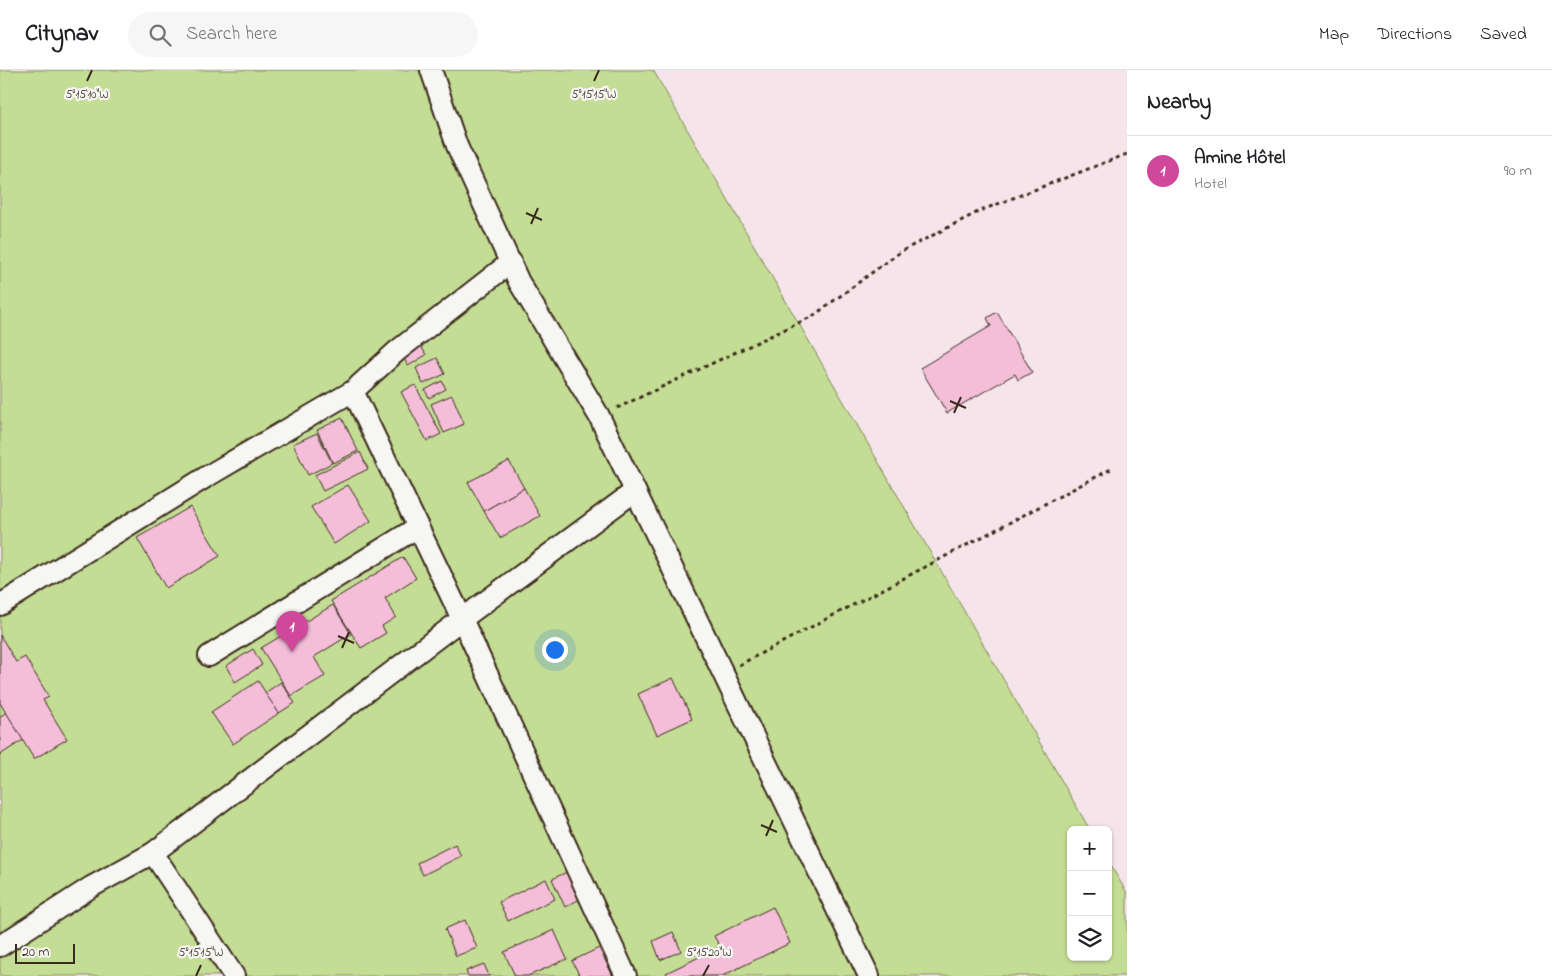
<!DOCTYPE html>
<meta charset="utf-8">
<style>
body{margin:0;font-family:"Indie Flower",sans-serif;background:#f6f6f6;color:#202124}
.controls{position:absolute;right:15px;bottom:15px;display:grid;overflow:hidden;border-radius:8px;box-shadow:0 1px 4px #0004}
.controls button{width:45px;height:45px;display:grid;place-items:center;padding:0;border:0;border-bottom:1px solid #e0e0e0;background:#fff;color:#202124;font:25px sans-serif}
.scale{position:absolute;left:15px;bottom:12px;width:60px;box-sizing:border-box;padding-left:5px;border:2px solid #3b2a1e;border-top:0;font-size:14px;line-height:18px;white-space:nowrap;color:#3b2a1e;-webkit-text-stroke:4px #f6f6f2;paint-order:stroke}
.you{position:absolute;left:554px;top:579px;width:18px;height:18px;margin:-12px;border:4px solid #fff;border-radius:50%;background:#1a73e8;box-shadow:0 0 0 8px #1a73e833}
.badge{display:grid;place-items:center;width:32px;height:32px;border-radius:50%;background:#d93025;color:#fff;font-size:16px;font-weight:700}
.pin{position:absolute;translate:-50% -41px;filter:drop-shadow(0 1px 2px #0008)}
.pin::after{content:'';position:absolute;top:26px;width:18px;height:15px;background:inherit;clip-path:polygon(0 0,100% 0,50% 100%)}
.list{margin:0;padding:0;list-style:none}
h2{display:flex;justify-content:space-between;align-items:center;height:65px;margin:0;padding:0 20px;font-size:21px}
h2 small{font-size:16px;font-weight:400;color:#757577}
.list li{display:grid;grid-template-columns:32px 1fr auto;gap:15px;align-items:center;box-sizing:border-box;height:70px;padding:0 20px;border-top:1px solid #e0e0e0}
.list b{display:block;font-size:19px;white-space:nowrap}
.list p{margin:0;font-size:16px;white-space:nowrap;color:#757577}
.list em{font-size:16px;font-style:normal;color:#757577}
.icon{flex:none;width:28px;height:28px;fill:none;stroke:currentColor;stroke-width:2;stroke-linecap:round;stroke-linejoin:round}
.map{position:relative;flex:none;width:1127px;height:906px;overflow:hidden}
header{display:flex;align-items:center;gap:30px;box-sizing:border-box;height:70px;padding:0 25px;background:#fff;border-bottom:1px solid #e0e0e0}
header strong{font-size:24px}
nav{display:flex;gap:28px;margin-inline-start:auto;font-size:18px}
.search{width:350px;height:45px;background:#f6f6f6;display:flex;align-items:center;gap:12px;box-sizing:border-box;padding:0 18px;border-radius:28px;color:#757577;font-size:19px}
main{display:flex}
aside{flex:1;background:#fff}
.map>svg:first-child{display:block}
.green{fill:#c4dd94;stroke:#808459}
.building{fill:#f4bed9;stroke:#3b2a1e}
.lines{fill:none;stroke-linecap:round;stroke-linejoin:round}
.minor-casing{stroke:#3b2a1e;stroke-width:24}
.path{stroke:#3b2a1e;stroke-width:3;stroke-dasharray:4 4;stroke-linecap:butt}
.minor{stroke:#f6f6f2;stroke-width:20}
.ticks{fill:none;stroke:#3b2a1e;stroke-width:2}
.ticks-label{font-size:12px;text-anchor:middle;fill:#3b2a1e;stroke:#f6f6f2;stroke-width:4.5;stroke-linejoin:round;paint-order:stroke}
</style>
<header>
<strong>Citynav</strong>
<div class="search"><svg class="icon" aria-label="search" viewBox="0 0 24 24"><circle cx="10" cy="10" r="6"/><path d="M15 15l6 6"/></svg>Search here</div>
<nav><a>Map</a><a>Directions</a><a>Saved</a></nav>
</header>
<main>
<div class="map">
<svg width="1127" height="906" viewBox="0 0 1127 906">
<rect width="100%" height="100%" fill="#f5e5ea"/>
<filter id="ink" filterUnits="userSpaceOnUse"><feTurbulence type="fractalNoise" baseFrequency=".02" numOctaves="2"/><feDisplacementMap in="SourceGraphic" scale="10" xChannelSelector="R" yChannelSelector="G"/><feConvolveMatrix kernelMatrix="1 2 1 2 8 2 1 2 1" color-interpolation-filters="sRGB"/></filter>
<g filter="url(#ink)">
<path class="green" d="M0 0H653L1090 760H1071V887H1108V791L1127 823V906H0Z"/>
<g class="building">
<path d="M997 242 1032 302 1018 310 1015 304 947 343 920 298 991 256 987 248Z"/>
<path d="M419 272 426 285 408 296 401 283Z"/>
<path d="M437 288 445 304 423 314 416 298Z"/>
<path d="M442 311 446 319 429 328 425 320Z"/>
<path d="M415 315 441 364 427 371 401 322Z"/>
<path d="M452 325 464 354 444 363 431 334Z"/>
<path d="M342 348 358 381 333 393 317 360Z"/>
<path d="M317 363 332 393 308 405 293 374Z"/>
<path d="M360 382 368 399 323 421 315 405Z"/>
<path d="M509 391 524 418 484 441 468 412Z"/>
<path d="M348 415 371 451 334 474 311 437Z"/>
<path d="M524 418 540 446 500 468 484 441Z"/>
<path d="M190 437 220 486 166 518 137 468Z"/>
<path d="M403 487 416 508 385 528 396 547 382 556 386 563 361 578 331 531Z"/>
<path d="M333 535 351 564 314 587 325 606 291 626 261 578Z"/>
<path d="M0 565 16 592 25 587 49 627 43 630 67 669 34 689 0 633Z"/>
<path d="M253 579 262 595 235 612 226 596Z"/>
<path d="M673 608 692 649 657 665 638 624Z"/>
<path d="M258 611 279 643 233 674 211 642Z"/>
<path d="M281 612 295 633 279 643 265 623Z"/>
<path d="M6 642 23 670 0 685V647Z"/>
<path d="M455 774 461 786 423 805 417 793Z"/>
<path d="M567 802 580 829 565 837 552 809Z"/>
<path d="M546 809 555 829 508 851 499 832Z"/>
<path d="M773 837 790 873 722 906H668L666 903 720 877 714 866Z"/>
<path d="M465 850 477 878 456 886 445 859Z"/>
<path d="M554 860 567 889 528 906H515L504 882Z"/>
<path d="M673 862 681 881 660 890 653 871Z"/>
<path d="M599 878 613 906H580L572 891Z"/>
<path d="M484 894 489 906H468L466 901Z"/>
</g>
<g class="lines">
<defs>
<g id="minor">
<path d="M431 0 457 76 519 212 599 346 869 906"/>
<path d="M353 321 462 549 626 906"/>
<path d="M0 535 206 407 353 321 397 281 511 192"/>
<path d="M209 586 418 457"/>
<path d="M153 783 234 906"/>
<path d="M0 876 91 817 153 783 462 549 635 421"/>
</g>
</defs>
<use href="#minor" class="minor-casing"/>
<g class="path">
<path d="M617 338 813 246 900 182 982 140 1127 84"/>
<path d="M739 595 1113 398"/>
</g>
<use href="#minor" class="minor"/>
</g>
</g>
<path class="ticks" d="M87 11 92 0M594 11 599 0M526 143 542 150M531 154 538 138M950 331 966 338M954 343 961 327M338 566 354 573M342 578 349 562M761 755 777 762M766 766 773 750M196 906 201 895M703 906 709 895"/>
<g class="ticks-label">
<text x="87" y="28">5°15'10"W</text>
<text x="594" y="28">5°15'15"W</text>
<text x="201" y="886">5°15'15"W</text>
<text x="709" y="886">5°15'20"W</text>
</g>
</svg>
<div class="controls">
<button>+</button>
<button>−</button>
<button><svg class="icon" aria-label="layers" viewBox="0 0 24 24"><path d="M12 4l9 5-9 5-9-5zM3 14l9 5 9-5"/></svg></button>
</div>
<div class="scale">20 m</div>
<div class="you"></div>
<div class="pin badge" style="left:292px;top:582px;background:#d1479c">1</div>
</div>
<aside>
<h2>Nearby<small></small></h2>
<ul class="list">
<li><span class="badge" style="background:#d1479c">1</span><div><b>Amine Hôtel</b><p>Hotel</p></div><em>90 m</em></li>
</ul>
</aside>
</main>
